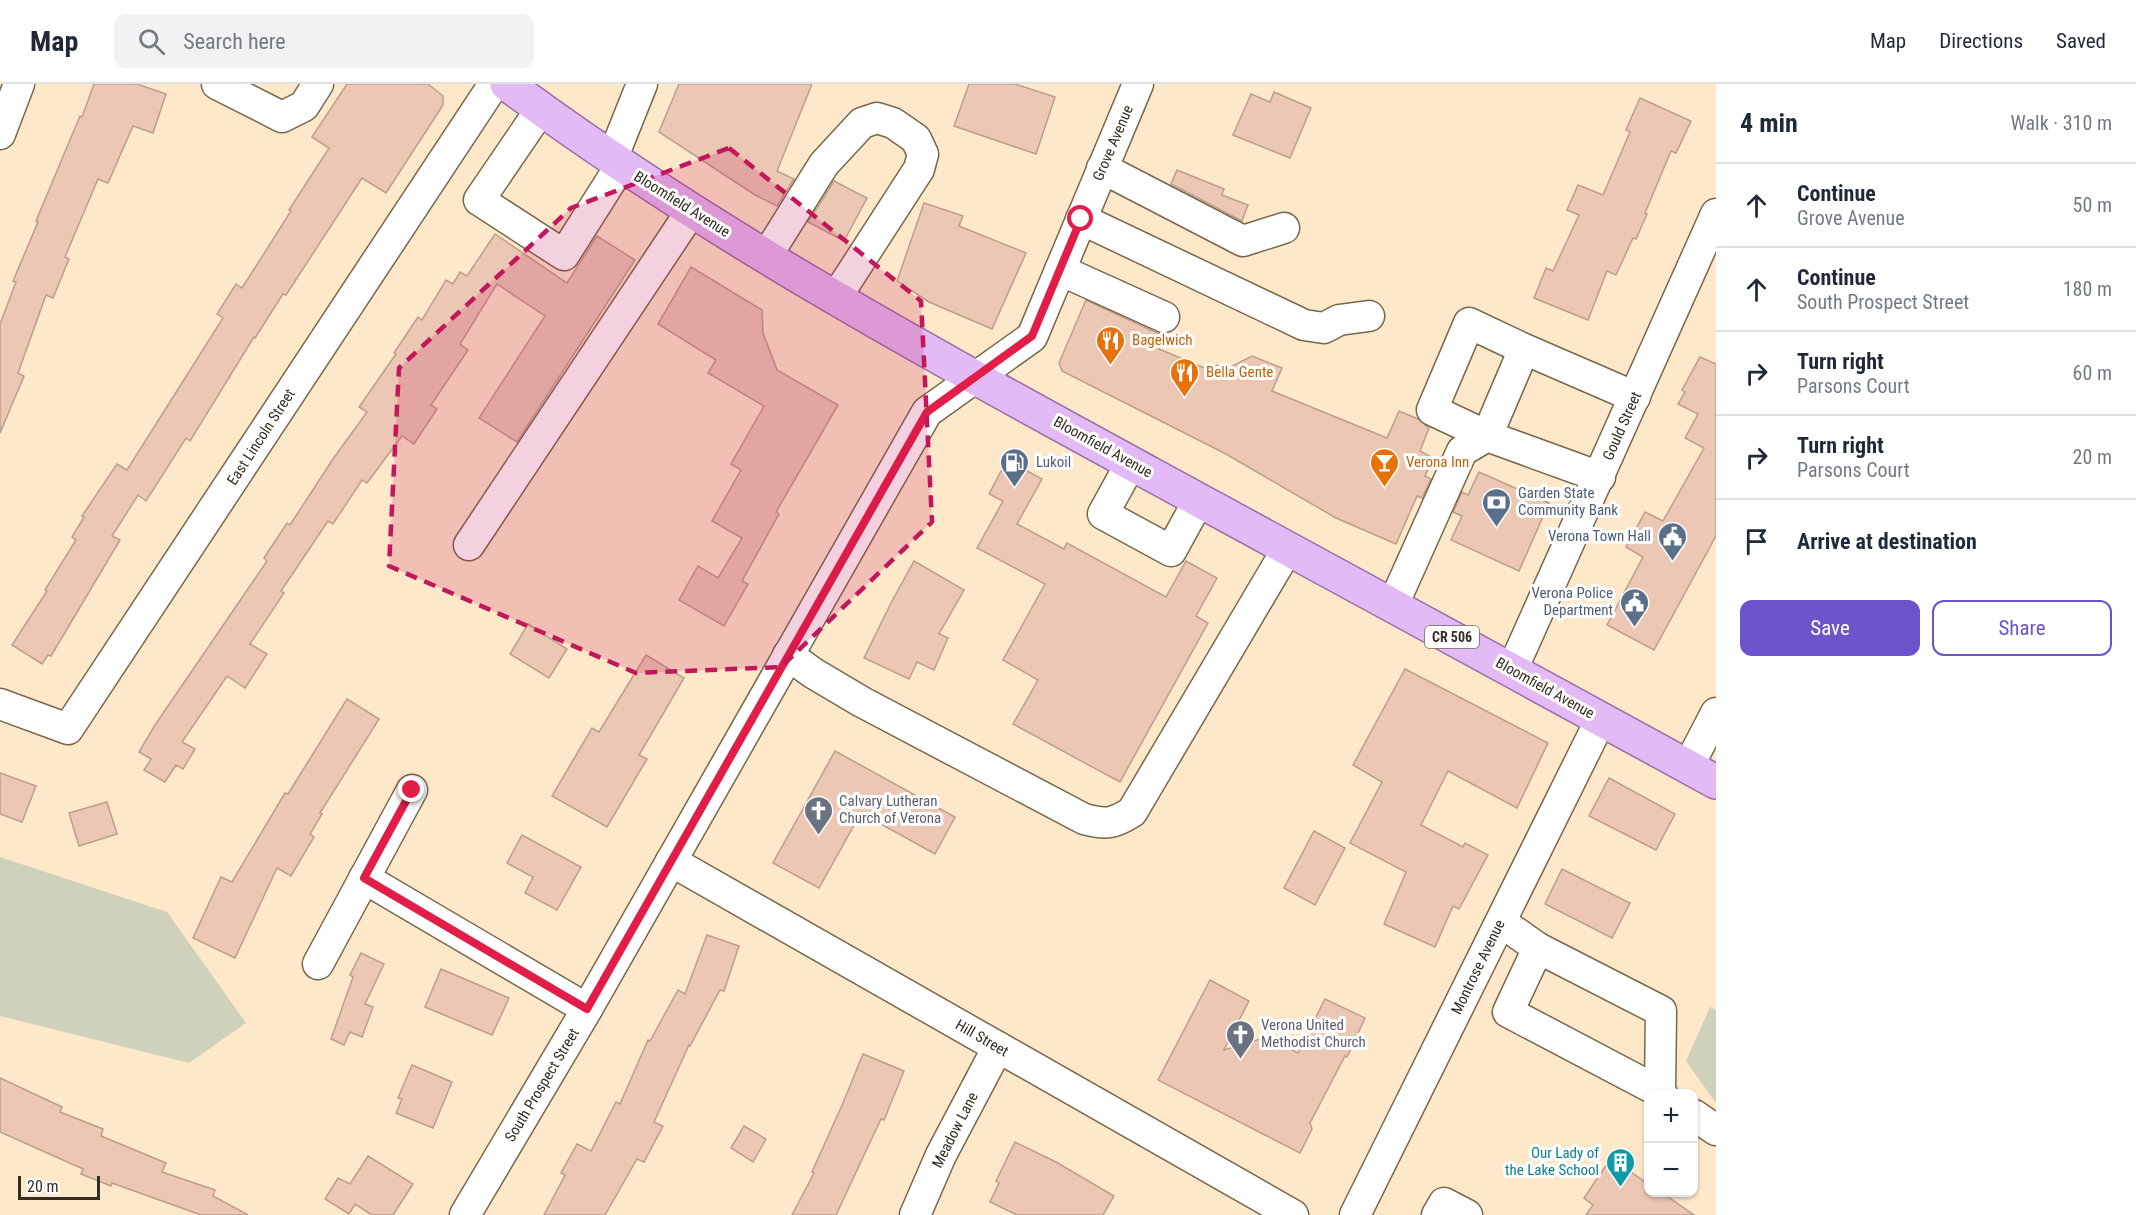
<!DOCTYPE html>
<meta charset="utf-8">
<style>
body{margin:0;font-family:"Roboto Condensed",sans-serif;background:#f2f2f3;color:#1f2937}
.controls{position:absolute;right:18px;bottom:18px;display:grid;overflow:hidden;border-radius:12px;box-shadow:0 2px 4px #0004}
.controls button{width:54px;height:54px;display:grid;place-items:center;padding:0;border:0;border-bottom:2px solid #e0e1e3;background:#fff;color:#1f2937;font:30px sans-serif}
.scale{position:absolute;left:18px;bottom:15px;width:82px;box-sizing:border-box;padding-left:6px;border:3px solid #342d21;border-top:0;font-size:16px;line-height:21px;white-space:nowrap;color:#342d21;-webkit-text-stroke:4px #fff;paint-order:stroke}
.stop{position:absolute;width:18px;height:18px;margin:-14px;border:4px solid #e11d48;border-radius:50%;background:#fff}
.stop.end{background:#e11d48;border-color:#fff;box-shadow:0 2px 6px #0008}
.list{margin:0;padding:0;list-style:none}
h2{display:flex;justify-content:space-between;align-items:center;height:78px;margin:0;padding:0 24px;font-size:26px}
h2 small{font-size:20px;font-weight:400;color:#747a83}
.list li{display:grid;grid-template-columns:39px 1fr auto;gap:18px;align-items:center;box-sizing:border-box;height:84px;padding:0 24px;border-top:2px solid #e0e1e3}
.list b{display:block;font-size:22px;white-space:nowrap}
.list p{margin:0;font-size:20px;white-space:nowrap;color:#747a83}
.list em{font-size:20px;font-style:normal;color:#747a83}
.actions{display:flex;gap:12px;padding:18px 24px}
.actions a{flex:1;padding:14px 0;border:2px solid #6d53cc;border-radius:12px;text-align:center;font-size:21px;color:#6d53cc}
.actions .main{background:#6d53cc;color:#fff}
.icon{flex:none;width:33px;height:33px;fill:none;stroke:currentColor;stroke-width:2;stroke-linecap:round;stroke-linejoin:round}
.map{position:relative;flex:none;width:1716px;height:1131px;overflow:hidden}
header{display:flex;align-items:center;gap:36px;box-sizing:border-box;height:84px;padding:0 30px;background:#fff;border-bottom:2px solid #e0e1e3}
header strong{font-size:28px}
nav{display:flex;gap:33px;margin-inline-start:auto;font-size:21px}
.search{width:420px;height:54px;background:#f2f2f3;display:flex;align-items:center;gap:15px;box-sizing:border-box;padding:0 21px;border-radius:12px;color:#747a83;font-size:22px}
main{display:flex}
aside{flex:1;background:#fff}
.map>svg:first-child{display:block}
.green{fill:#cfd1ba}
.building{fill:#ecc8b4;stroke:#bd9d8b;stroke-width:1.5}
.lines{fill:none;stroke-linecap:round;stroke-linejoin:round}
.minor-casing{stroke:#79674c;stroke-width:33}
.major-casing{stroke:#996ba7;stroke-width:36}
.minor{stroke:#fff;stroke-width:30}
.major{stroke:#e3baf5;stroke-width:33}
.route{stroke:#e11d48;stroke-width:8}
.marked{fill:#c2185b;fill-opacity:0.2;stroke:#c2185b;stroke-width:4.5;stroke-dasharray:12 8;stroke-linejoin:round}
.labels{text-anchor:middle;stroke-width:6;stroke-linejoin:round;paint-order:stroke}
.shield{fill:#fff;stroke:#716c64;stroke-width:1.5}
.shield-label{font-size:14px;font-weight:bold;fill:#342d21}
.street-label{font-size:15px;fill:#342d21;stroke:#fff}
.food-label{font-size:15px;fill:#c56008;stroke:#fff;text-anchor:start}
.service-label{font-size:15px;fill:#4e5e75;stroke:#fff;text-anchor:start}
.worship-label{font-size:15px;fill:#5b616d;stroke:#fff;text-anchor:start}
.culture-label{font-size:15px;fill:#0d838f;stroke:#fff;text-anchor:end}
</style>
<header>
<strong>Map</strong>
<div class="search"><svg class="icon" aria-label="search" viewBox="0 0 24 24"><circle cx="10" cy="10" r="6"/><path d="M15 15l6 6"/></svg>Search here</div>
<nav><a>Map</a><a>Directions</a><a>Saved</a></nav>
</header>
<main>
<div class="map">
<svg width="1716" height="1131" viewBox="0 0 1716 1131">
<rect width="100%" height="100%" fill="#fde9ca"/>
<g class="green">
<path d="M0 773 167 828 246 939 189 979 0 932Z"/>
<path d="M1710 923 1716 926V1019L1686 977Z"/>
</g>
<g class="building">
<path d="M94 0H137L166 10 153 49 133 42 108 99 98 95 65 173 69 175 53 214 46 211 18 289 24 292 0 349V240L16 198 13 197 38 138 36 137 80 32 82 33Z"/>
<path d="M347 0H428L443 12V21L386 109 362 94 286 211 283 210 255 254 254 253 190 357 186 354 146 417 138 411 112 452 120 456 51 572 48 571 42 580 12 561 47 507 45 506 76 456 72 453 84 433 82 432 117 380 127 386 223 234 217 230 236 200 242 204 291 127 289 126 329 64 312 53Z"/>
<path d="M679 0H812L777 87 794 95 777 122 755 111 659 48Z"/>
<path d="M969 0H1015L1055 13 1036 70 954 42Z"/>
<path d="M1274 8 1311 24 1290 74 1233 51 1251 10 1270 18Z"/>
<path d="M1640 14 1691 37 1676 69 1671 67 1645 129 1647 130 1636 155 1633 154 1616 191 1607 187 1588 236 1534 214 1546 184 1553 187 1579 131 1567 126 1578 101 1603 111 1630 48 1626 46Z"/>
<path d="M1177 86 1224 105 1222 111 1248 121 1242 137 1171 100Z"/>
<path d="M834 97 867 114 844 157 808 138Z"/>
<path d="M924 119 963 132 959 142 1026 169 992 245 929 218 897 197Z"/>
<path d="M495 150 567 199 597 152 635 176 517 358 479 334 545 232 497 200 460 260 468 266 431 321 437 325 414 360 402 352 367 399 362 396 333 440 328 437 281 507 284 509 250 560 267 570 245 604 227 592 182 658 195 665 183 685 176 681 165 698 144 686 151 675 139 668 155 641 267 477 264 474 287 439 290 441 333 375 367 328 359 323 396 270 394 269 418 233 422 236 446 196 453 200 460 188 467 192Z"/>
<path d="M691 183 762 226 763 249 777 286 838 321 776 428 779 430 742 497 748 500 724 542 679 516 698 482 718 494 742 454 712 437 741 386 731 380 764 322 708 289 716 276 658 240Z"/>
<path d="M1086 216 1157 249 1165 250 1159 265 1209 286 1217 281 1227 285 1252 272 1282 284 1272 307 1387 354 1399 327 1418 335 1429 344 1420 367 1433 374 1425 392 1431 395 1422 414 1417 412 1396 460 1336 434 1226 370 1062 287 1059 279Z"/>
<path d="M1700 273 1716 280V452L1654 566 1607 541 1643 473 1626 463 1645 428 1663 437 1704 364 1685 354 1698 330 1678 320 1685 308 1682 306Z"/>
<path d="M1007 376 1042 395 1017 440 1064 465 1067 459 1166 513 1186 477 1217 494 1196 532 1208 539 1120 698 1013 640 1038 596 1003 576 1045 500 977 464 1003 417 989 410Z"/>
<path d="M1479 388 1549 419 1519 487 1451 456 1462 432 1453 428 1462 408 1468 411Z"/>
<path d="M914 477 964 506 939 550 948 554 934 586 917 578 909 595 864 574 892 517Z"/>
<path d="M528 540 567 565 549 594 510 570Z"/>
<path d="M646 571 684 594 639 671 647 675 607 743 552 712 592 644 599 648Z"/>
<path d="M1405 585 1548 659 1517 724 1448 687 1421 741 1463 763 1465 759 1488 771 1459 825 1453 822 1435 863 1384 840 1406 788 1350 759 1382 698 1353 681Z"/>
<path d="M347 615 379 635 320 729 322 730 310 750 314 753 291 792 277 784 235 874 193 854 221 793 232 798 285 709 288 710Z"/>
<path d="M835 667 955 733 935 770 861 729 819 804 773 779Z"/>
<path d="M0 689 36 702 22 738 0 730Z"/>
<path d="M1609 694 1675 730 1656 766 1589 732Z"/>
<path d="M107 718 117 750 79 762 69 729Z"/>
<path d="M1314 747 1345 764 1315 821 1284 804Z"/>
<path d="M522 751 581 783 557 826 525 809 533 793 507 779Z"/>
<path d="M1562 785 1630 819 1612 854 1545 820Z"/>
<path d="M707 851 739 862 724 907 720 906 690 962 689 961 654 1038 663 1042 644 1078 637 1075 605 1131H544L565 1091 561 1089 577 1060 591 1067 616 1018 620 1020 648 956 650 957 678 906 685 910Z"/>
<path d="M361 869 384 880 365 920 373 923 362 953 350 948 344 961 331 955 353 893 350 891Z"/>
<path d="M441 885 509 914 492 951 425 923Z"/>
<path d="M1210 896 1249 917 1224 966 1267 953 1298 969 1325 915 1365 934 1347 973 1345 972 1310 1039 1312 1045 1300 1069 1158 996Z"/>
<path d="M863 970 904 987 884 1036 881 1035 836 1131H792L814 1089 812 1088 843 1019Z"/>
<path d="M412 981 452 998 433 1044 396 1029 402 1015 398 1014Z"/>
<path d="M0 994 62 1023 60 1028 103 1045 101 1052 166 1079 162 1088 215 1106 213 1112 248 1131H201L112 1099 111 1102 81 1090 83 1085 0 1048Z"/>
<path d="M744 1042 766 1055 753 1078 731 1064Z"/>
<path d="M1015 1058 1056 1078 1114 1112 1103 1131H1017L990 1118 999 1099 996 1097Z"/>
<path d="M368 1072 413 1100 393 1131H372L355 1120 349 1130 325 1115 338 1094 350 1100Z"/>
<path d="M1611 1074 1648 1100V1108H1661L1694 1131H1586L1593 1121 1584 1114Z"/>
</g>
<g class="lines">
<defs>
<g id="minor">
<path d="M217 0 282 33 304 22 318 0"/>
<path d="M541 25 479 116 564 171 621 81"/>
<path d="M0 50 19 0"/>
<path d="M612 75 642 0"/>
<path d="M1102 84 1243 157 1284 144"/>
<path d="M1081 135 1304 241 1324 244 1339 236 1369 232"/>
<path d="M766 173 824 80 862 39 877 34 893 39 916 55 923 70 919 85 835 215"/>
<path d="M1060 186 1164 233"/>
<path d="M1524 265 1469 239 1432 326 1487 352 1524 265 1635 313"/>
<path d="M1131 379 1103 430 1171 467 1199 416"/>
<path d="M469 461 692 126"/>
<path d="M1393 521 1462 367 1487 352 1600 393"/>
<path d="M788 571 813 589 862 618 1084 735C1106 741 1113 740 1132 728L1288 464"/>
<path d="M1512 586 1716 130"/>
<path d="M0 620 68 645 494 0"/>
<path d="M1688 683 1716 629"/>
<path d="M671 777 1293 1131"/>
<path d="M364 794 587 925"/>
<path d="M1501 838 1538 864 1661 927 1660 1008 1662 1010"/>
<path d="M1538 864 1508 928 1660 1008"/>
<path d="M318 880 412 706"/>
<path d="M1694 1031 1716 1046"/>
<path d="M465 1131 587 925 927 328 1032 253 1138 0"/>
<path d="M915 1131 941 1071 998 963"/>
<path d="M1355 1131 1601 635"/>
<path d="M1437 1131 1444 1119 1467 1131"/>
</g>
<path id="major" d="M507 0C708 149 929 269 1149 389 1338 491 1527 595 1716 698"/>
</defs>
<use href="#minor" class="minor-casing"/>
<use href="#major" class="major-casing"/>
<use href="#minor" class="minor"/>
<use href="#major" class="major"/>
</g>
<g class="lines">
<path class="route" d="M412 706 364 794 587 925 927 328 1032 252 1081 135"/>
</g>
<path class="marked" d="M729 64 921 217 932 438 781 583 636 589 389 482 399 284 571 124Z"/>
<defs>
<symbol id="restaurant-pin" viewBox="-11 -11 22 30"><path d="M0 17L-7.5 6A9.5 9.5 0 1 1 7.5 6Z" fill="#e8710a" stroke="#fff"/><path d="M-5-6h1v4h1v-4h1v4h1v-4h1v5L-1.5 .5V6h-2V.5L-5-1ZM5-6V6H3V1.5H1.5Q1.5-4 5-6Z" fill="#fff"/></symbol>
<symbol id="fuel-pin" viewBox="-11 -11 22 30"><path d="M0 17L-7.5 6A9.5 9.5 0 1 1 7.5 6Z" fill="#5c6f8a" stroke="#fff"/><path d="M-5.5-6h7V0h2V4h1.3V-2.5L3-4.5l.8-.8L6-3V5H2.5V1h-1V6h-7ZM-4.2-4.7v3.2H.2V-4.7Z" fill="#fff"/></symbol>
<symbol id="bar-pin" viewBox="-11 -11 22 30"><path d="M0 17L-7.5 6A9.5 9.5 0 1 1 7.5 6Z" fill="#e8710a" stroke="#fff"/><path d="M-6-5H6L.8 .8V4.5H3.5V6h-7V4.5H-.8V.8Z" fill="#fff"/></symbol>
<symbol id="bank-pin" viewBox="-11 -11 22 30"><path d="M0 17L-7.5 6A9.5 9.5 0 1 1 7.5 6Z" fill="#5c6f8a" stroke="#fff"/><path d="M-6-4H6V4H-6ZM0-2.3a2.3 2.3 0 1 0 0 4.6a2.3 2.3 0 1 0 0-4.6Z" fill="#fff"/></symbol>
<symbol id="civic-pin" viewBox="-11 -11 22 30"><path d="M0 17L-7.5 6A9.5 9.5 0 1 1 7.5 6Z" fill="#5c6f8a" stroke="#fff"/><path d="M-.6-6.5H3V-4.5H.6V-3L4-1V1h2V6H-6V1h2V-1L-.6-3ZM-1.2 2.5V6h2.4V2.5Z" fill="#fff"/></symbol>
<symbol id="church-pin" viewBox="-11 -11 22 30"><path d="M0 17L-7.5 6A9.5 9.5 0 1 1 7.5 6Z" fill="#6b7280" stroke="#fff"/><path d="M-1.2-6h2.4v3.5h3.3v2.4h-3.3V6h-2.4V-.1h-3.3v-2.4h3.3Z" fill="#fff"/></symbol>
<symbol id="building-pin" viewBox="-11 -11 22 30"><path d="M0 17L-7.5 6A9.5 9.5 0 1 1 7.5 6Z" fill="#0f9aa8" stroke="#fff"/><path d="M-4-6H4V6H1V3H-1V6H-4ZM-2.5-4.3h1.7v1.8h-1.7ZM.8-4.3h1.7v1.8H.8ZM-2.5-1h1.7V.8h-1.7ZM.8-1h1.7V.8H.8Z" fill="#fff"/></symbol>
</defs>
<g fill-rule="evenodd">
<use href="#restaurant-pin" x="1094" y="240" width="33" height="45"/>
<use href="#restaurant-pin" x="1168" y="272" width="33" height="45"/>
<use href="#fuel-pin" x="998" y="362" width="33" height="45"/>
<use href="#bar-pin" x="1368" y="362" width="33" height="45"/>
<use href="#bank-pin" x="1480" y="402" width="33" height="45"/>
<use href="#civic-pin" x="1656" y="436" width="33" height="45"/>
<use href="#civic-pin" x="1618" y="502" width="33" height="45"/>
<use href="#church-pin" x="802" y="710" width="33" height="45"/>
<use href="#church-pin" x="1224" y="934" width="33" height="45"/>
<use href="#building-pin" x="1604" y="1062" width="33" height="45"/>
</g>
<g class="labels">
<rect class="shield" x="1425" y="542" width="54" height="22" rx="4.5"/>
<g class="shield-label">
<text x="1452" y="558">CR 506</text>
</g>
<g class="street-label">
<text transform="translate(1113 59) rotate(-67)" y="5">Grove Avenue</text>
<text transform="translate(682 120) rotate(32)" y="5">Bloomfield Avenue</text>
<text transform="translate(1622 342) rotate(-66)" y="5">Gould Street</text>
<text transform="translate(261 353) rotate(-57)" y="5">East Lincoln Street</text>
<text transform="translate(1103 363) rotate(29)" y="5">Bloomfield Avenue</text>
<text transform="translate(1545 604) rotate(29)" y="5">Bloomfield Avenue</text>
<text transform="translate(1478 883) rotate(-64)" y="5">Montrose Avenue</text>
<text transform="translate(982 954) rotate(30)" y="5">Hill Street</text>
<text transform="translate(542 1001) rotate(-59)" y="5">South Prospect Street</text>
<text transform="translate(955 1046) rotate(-63)" y="5">Meadow Lane</text>
</g>
<g class="food-label">
<text x="1132" y="261">Bagelwich</text>
<text x="1206" y="293">Bella Gente</text>
<text x="1406" y="383">Verona Inn</text>
</g>
<g class="service-label">
<text x="1036" y="383">Lukoil</text>
<text x="1518" y="414">Garden State<tspan x="1518" dy="17">Community Bank</tspan></text>
<text x="1651" y="457" text-anchor="end">Verona Town Hall</text>
<text x="1613" y="514" text-anchor="end">Verona Police<tspan x="1613" dy="17">Department</tspan></text>
</g>
<g class="worship-label">
<text x="839" y="722">Calvary Lutheran<tspan x="839" dy="17">Church of Verona</tspan></text>
<text x="1261" y="946">Verona United<tspan x="1261" dy="17">Methodist Church</tspan></text>
</g>
<g class="culture-label">
<text x="1599" y="1074">Our Lady of<tspan x="1599" dy="17">the Lake School</tspan></text>
</g>
</g>
</svg>
<div class="controls">
<button>+</button>
<button>−</button>
</div>
<div class="scale">20 m</div>
<div class="stop" style="left:1081px;top:135px"></div>
<div class="stop end" style="left:412px;top:706px"></div>
</div>
<aside>
<h2>4 min<small>Walk · 310 m</small></h2>
<ul class="list">
<li><svg class="icon" aria-label="ahead" viewBox="0 0 24 24"><path d="M12 20V5M6 11l6-6 6 6"/></svg><div><b>Continue</b><p>Grove Avenue</p></div><em>50 m</em></li>
<li><svg class="icon" aria-label="ahead" viewBox="0 0 24 24"><path d="M12 20V5M6 11l6-6 6 6"/></svg><div><b>Continue</b><p>South Prospect Street</p></div><em>180 m</em></li>
<li><svg class="icon" aria-label="right" viewBox="0 0 24 24"><path d="M7 20v-9h11M14 6l5 5-5 5"/></svg><div><b>Turn right</b><p>Parsons Court</p></div><em>60 m</em></li>
<li><svg class="icon" aria-label="right" viewBox="0 0 24 24"><path d="M7 20v-9h11M14 6l5 5-5 5"/></svg><div><b>Turn right</b><p>Parsons Court</p></div><em>20 m</em></li>
<li><svg class="icon" aria-label="arrive" viewBox="0 0 24 24"><path d="M6 21V4h12l-3 4 3 4H6"/></svg><div><b>Arrive at destination</b></div></li>
</ul>
<div class="actions"><a class="main">Save</a><a>Share</a></div>
</aside>
</main>
